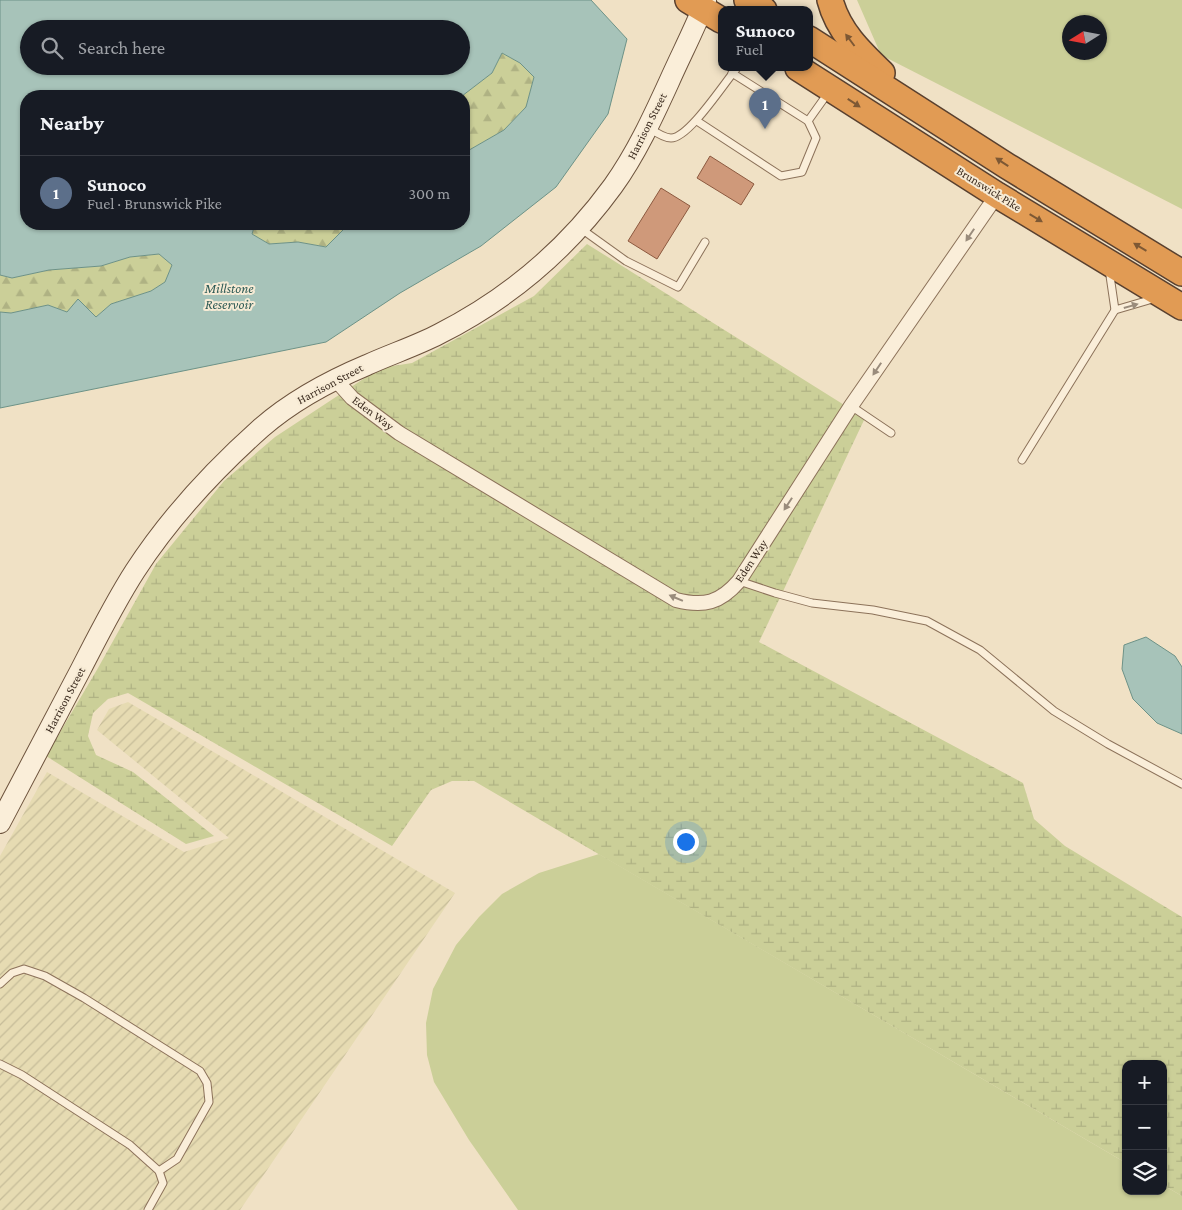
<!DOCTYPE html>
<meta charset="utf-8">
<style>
body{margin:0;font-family:"Crimson Pro",serif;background:#242831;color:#f1f3f6}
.controls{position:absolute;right:15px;bottom:15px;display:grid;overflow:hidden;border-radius:10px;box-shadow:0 1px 4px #0004}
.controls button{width:45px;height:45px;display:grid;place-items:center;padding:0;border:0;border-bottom:1px solid #363941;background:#171b24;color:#f1f3f6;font:25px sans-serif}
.compass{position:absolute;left:1062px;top:15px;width:45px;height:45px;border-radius:50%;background:#171b24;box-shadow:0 1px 4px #0004;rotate:259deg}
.you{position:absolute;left:685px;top:841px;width:18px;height:18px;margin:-12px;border:4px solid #fff;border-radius:50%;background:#1a73e8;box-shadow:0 0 0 8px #1a73e833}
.badge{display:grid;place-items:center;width:32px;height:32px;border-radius:50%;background:#cb989c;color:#fff;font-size:16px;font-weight:700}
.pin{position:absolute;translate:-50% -41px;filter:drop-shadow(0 1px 2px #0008)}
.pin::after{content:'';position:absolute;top:26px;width:18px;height:15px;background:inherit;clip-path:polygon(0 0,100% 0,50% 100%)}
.popup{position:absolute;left:718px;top:6px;width:95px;height:65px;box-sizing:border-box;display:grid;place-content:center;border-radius:10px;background:#171b24;filter:drop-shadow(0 1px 4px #0005);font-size:16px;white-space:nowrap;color:#9ea1a6}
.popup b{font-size:19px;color:#f1f3f6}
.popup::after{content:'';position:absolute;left:50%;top:100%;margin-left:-10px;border:10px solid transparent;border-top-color:#171b24}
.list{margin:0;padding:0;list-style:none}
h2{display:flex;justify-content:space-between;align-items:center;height:65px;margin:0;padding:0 20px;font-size:21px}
h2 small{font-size:16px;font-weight:400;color:#9ea1a6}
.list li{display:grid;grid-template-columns:32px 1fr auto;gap:15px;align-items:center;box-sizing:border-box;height:75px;padding:0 20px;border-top:1px solid #363941}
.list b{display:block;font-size:19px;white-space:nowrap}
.list p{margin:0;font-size:16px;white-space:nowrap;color:#9ea1a6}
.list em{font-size:16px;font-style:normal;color:#9ea1a6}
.icon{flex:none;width:28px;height:28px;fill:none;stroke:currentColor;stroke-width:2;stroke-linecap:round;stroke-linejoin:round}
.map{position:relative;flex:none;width:1182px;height:1210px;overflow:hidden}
.search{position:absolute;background:#171b24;box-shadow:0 1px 4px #0004;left:20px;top:20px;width:450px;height:55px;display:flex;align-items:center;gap:12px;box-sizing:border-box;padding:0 18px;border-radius:28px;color:#9ea1a6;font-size:19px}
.panel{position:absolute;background:#171b24;box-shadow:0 1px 4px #0004;left:20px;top:90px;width:450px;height:140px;border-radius:20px}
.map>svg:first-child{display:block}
.farmland{fill:url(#farmland-furrows)}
.green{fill:#cbcf98;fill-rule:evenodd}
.forest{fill:url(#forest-firs)}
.wetland{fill:url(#wetland-marsh)}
.water{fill:#a7c3b9;stroke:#6d9287;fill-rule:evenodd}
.building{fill:#cf997a;stroke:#8c593f}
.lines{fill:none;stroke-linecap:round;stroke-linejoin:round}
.lane-casing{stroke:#8c725a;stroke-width:9}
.street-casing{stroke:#8c725a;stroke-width:16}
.secondary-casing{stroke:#6d533d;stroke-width:22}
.highway-casing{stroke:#59402f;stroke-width:28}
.lane{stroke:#faeed9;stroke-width:7}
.street{stroke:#faeed9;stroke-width:14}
.secondary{stroke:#faeed9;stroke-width:20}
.highway{stroke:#e19b54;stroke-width:25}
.oneway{fill:#7d5834}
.oneway2{fill:#9a8c7c}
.labels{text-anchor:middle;stroke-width:4;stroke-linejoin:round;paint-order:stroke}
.street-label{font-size:12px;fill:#3b2b1f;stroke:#f7ebd5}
.water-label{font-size:14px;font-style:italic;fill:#2e5b56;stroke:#f7ebd5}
</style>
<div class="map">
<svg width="1182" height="1210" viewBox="0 0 1182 1210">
<defs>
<pattern id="farmland-furrows" width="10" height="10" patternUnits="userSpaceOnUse" patternTransform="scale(1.25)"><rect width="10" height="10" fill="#e6dbb2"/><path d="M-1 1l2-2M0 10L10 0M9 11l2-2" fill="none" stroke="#c6bc99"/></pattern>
<pattern id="forest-firs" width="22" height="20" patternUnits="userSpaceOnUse" patternTransform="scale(1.25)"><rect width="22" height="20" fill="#cbcf98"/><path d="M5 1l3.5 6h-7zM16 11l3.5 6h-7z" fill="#afb283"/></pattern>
<pattern id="wetland-marsh" width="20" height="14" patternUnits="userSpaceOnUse" patternTransform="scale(1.25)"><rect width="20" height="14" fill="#cbcf98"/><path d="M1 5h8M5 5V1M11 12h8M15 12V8" fill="none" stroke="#afb283"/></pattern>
</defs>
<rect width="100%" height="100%" fill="#f0e1c5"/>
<path class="farmland" d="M128 702 455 893 240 1210H0V856L47 772 184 852 229 838 97 730 109 709Z"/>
<g class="green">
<path d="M857 0H1182V209L881 55ZM1070 22H1100V52H1070Z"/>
<path d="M599 854 1126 1163V1191H1163V1185L1182 1196V1210H518L469 1140 434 1082 427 1055 426 1023 433 989 456 945 479 917 502 894 539 873Z"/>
</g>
<g class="forest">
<path d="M502 53 520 63 534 77 526 107 504 130 464 153V96H462L492 73Z"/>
<path d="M255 224H349L327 247 298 242 269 244 252 234Z"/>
<path d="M159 254 172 265 165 282 151 291 111 304 96 317 67 312 48 305 11 313 0 312V275L12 278 49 270 101 266 130 257Z"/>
</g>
<path class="wetland" d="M587 244 865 418 759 642 1023 783 1034 819 1065 846 1182 917V1196L1163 1185V1064H1126V1163L474 781H452L431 790 392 846 128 693 108 699 93 713 88 736 96 755 133 772 214 836 186 844 46 756 98 668 156 564 224 481 275 437 380 368 412 363 534 296Z"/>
<g class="water">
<path d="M0 0H591L627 39 608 114 556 187 481 246 400 293 326 342 0 408V312L11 313 48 305 67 312 78 299 96 317 111 304 151 291 165 282 172 265 159 254 130 257 101 266 49 270 12 278 0 275ZM29 29H461V66H29ZM502 53 520 63 534 77 526 107 504 130 464 153V224H349L326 247 298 242 269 244 252 234 255 224H26V96H462L492 73Z"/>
<path d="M1146 637 1175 656 1182 667V734L1157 723 1133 699 1122 669 1124 645Z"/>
</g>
<g class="building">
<path d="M710 156 754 184 741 205 697 178Z"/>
<path d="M661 188 690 206 657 259 628 241Z"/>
</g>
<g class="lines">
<defs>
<g id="lane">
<path d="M697 121 781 176 802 172 816 138 808 121 732 73"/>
<path d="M808 121 828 93"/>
<path d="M649 128C655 132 664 138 671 138 689 138 724 83 737 68"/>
<path d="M580 228 626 261 678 287 705 242"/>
<path d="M1109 269 1115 310 1156 298"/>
<path d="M851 406 891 433"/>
<path d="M1022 460 1115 310"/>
<path d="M739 581 775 593 812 603 873 610 927 621 980 650 1054 711 1108 744 1182 784"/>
<path d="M0 984 12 973 24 969 45 976 84 998 200 1071 207 1083 209 1102 177 1159 159 1171"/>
<path d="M0 1064 22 1075 130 1145 159 1171 163 1183 148 1210"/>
</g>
<path id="street" d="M335 379 352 398 399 433 676 600C704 607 720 603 739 581L851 406 997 195"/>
<path id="secondary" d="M0 823C27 772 54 721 81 669 98 636 115 602 135 571 170 517 214 470 261 428 292 401 329 381 367 365 391 354 416 346 439 334 508 299 568 248 613 186 636 154 653 117 669 82 681 55 695 28 706 0"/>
<g id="highway">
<path d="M688 0 721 20"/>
<path d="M747 0 764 10"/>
<path d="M830 0C838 31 860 52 882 73"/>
<path d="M809 39 1007 166 1182 273"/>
<path d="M798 68 997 195 1182 307"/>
</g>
</defs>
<use href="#lane" class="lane-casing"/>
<use href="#street" class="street-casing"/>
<use href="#secondary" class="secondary-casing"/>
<use href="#highway" class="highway-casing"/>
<use href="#lane" class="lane"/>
<use href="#street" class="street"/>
<use href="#secondary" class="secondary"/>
<use href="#highway" class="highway"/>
</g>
<defs><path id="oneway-solid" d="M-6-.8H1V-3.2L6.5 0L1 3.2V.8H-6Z" transform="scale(1.25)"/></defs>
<g class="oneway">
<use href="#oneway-solid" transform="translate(850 40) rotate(-127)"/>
<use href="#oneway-solid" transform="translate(854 103) rotate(33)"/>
<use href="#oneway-solid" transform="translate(1002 162) rotate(-147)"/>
<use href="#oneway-solid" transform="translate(1036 218) rotate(31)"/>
<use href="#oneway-solid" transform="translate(1140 247) rotate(-149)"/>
</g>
<g class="oneway2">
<use href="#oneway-solid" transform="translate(970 235) rotate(124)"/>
<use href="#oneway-solid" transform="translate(1131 306) rotate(-16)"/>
<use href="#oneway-solid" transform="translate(877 369) rotate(124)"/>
<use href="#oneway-solid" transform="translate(788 504) rotate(123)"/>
<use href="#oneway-solid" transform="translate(676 598) rotate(-157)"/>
</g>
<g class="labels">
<g class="street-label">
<text transform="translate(647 126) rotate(-63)" y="4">Harrison Street</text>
<text transform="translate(989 189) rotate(32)" y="4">Brunswick Pike</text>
<text transform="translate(330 384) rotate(-28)" y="4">Harrison Street</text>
<text transform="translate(373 413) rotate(37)" y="4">Eden Way</text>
<text transform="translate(751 561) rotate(-56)" y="4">Eden Way</text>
<text transform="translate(65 700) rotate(-62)" y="4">Harrison Street</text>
</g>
<g class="water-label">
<text x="229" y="293">Millstone<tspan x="229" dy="16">Reservoir</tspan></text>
</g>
</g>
</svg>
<div class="controls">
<button>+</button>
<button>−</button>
<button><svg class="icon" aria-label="layers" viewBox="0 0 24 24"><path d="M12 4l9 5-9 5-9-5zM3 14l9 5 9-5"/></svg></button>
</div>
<svg class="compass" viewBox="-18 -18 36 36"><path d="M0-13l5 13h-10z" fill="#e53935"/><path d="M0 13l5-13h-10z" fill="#9ea1a6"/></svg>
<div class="you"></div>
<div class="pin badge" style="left:765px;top:129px;background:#5c6f8a">1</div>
<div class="popup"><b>Sunoco</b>Fuel</div>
<div class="search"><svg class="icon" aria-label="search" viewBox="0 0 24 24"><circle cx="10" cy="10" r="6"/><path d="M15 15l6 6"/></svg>Search here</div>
<section class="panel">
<h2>Nearby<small></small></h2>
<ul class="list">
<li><span class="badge" style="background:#5c6f8a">1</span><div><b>Sunoco</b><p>Fuel · Brunswick Pike</p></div><em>300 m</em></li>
</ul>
</section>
</div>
